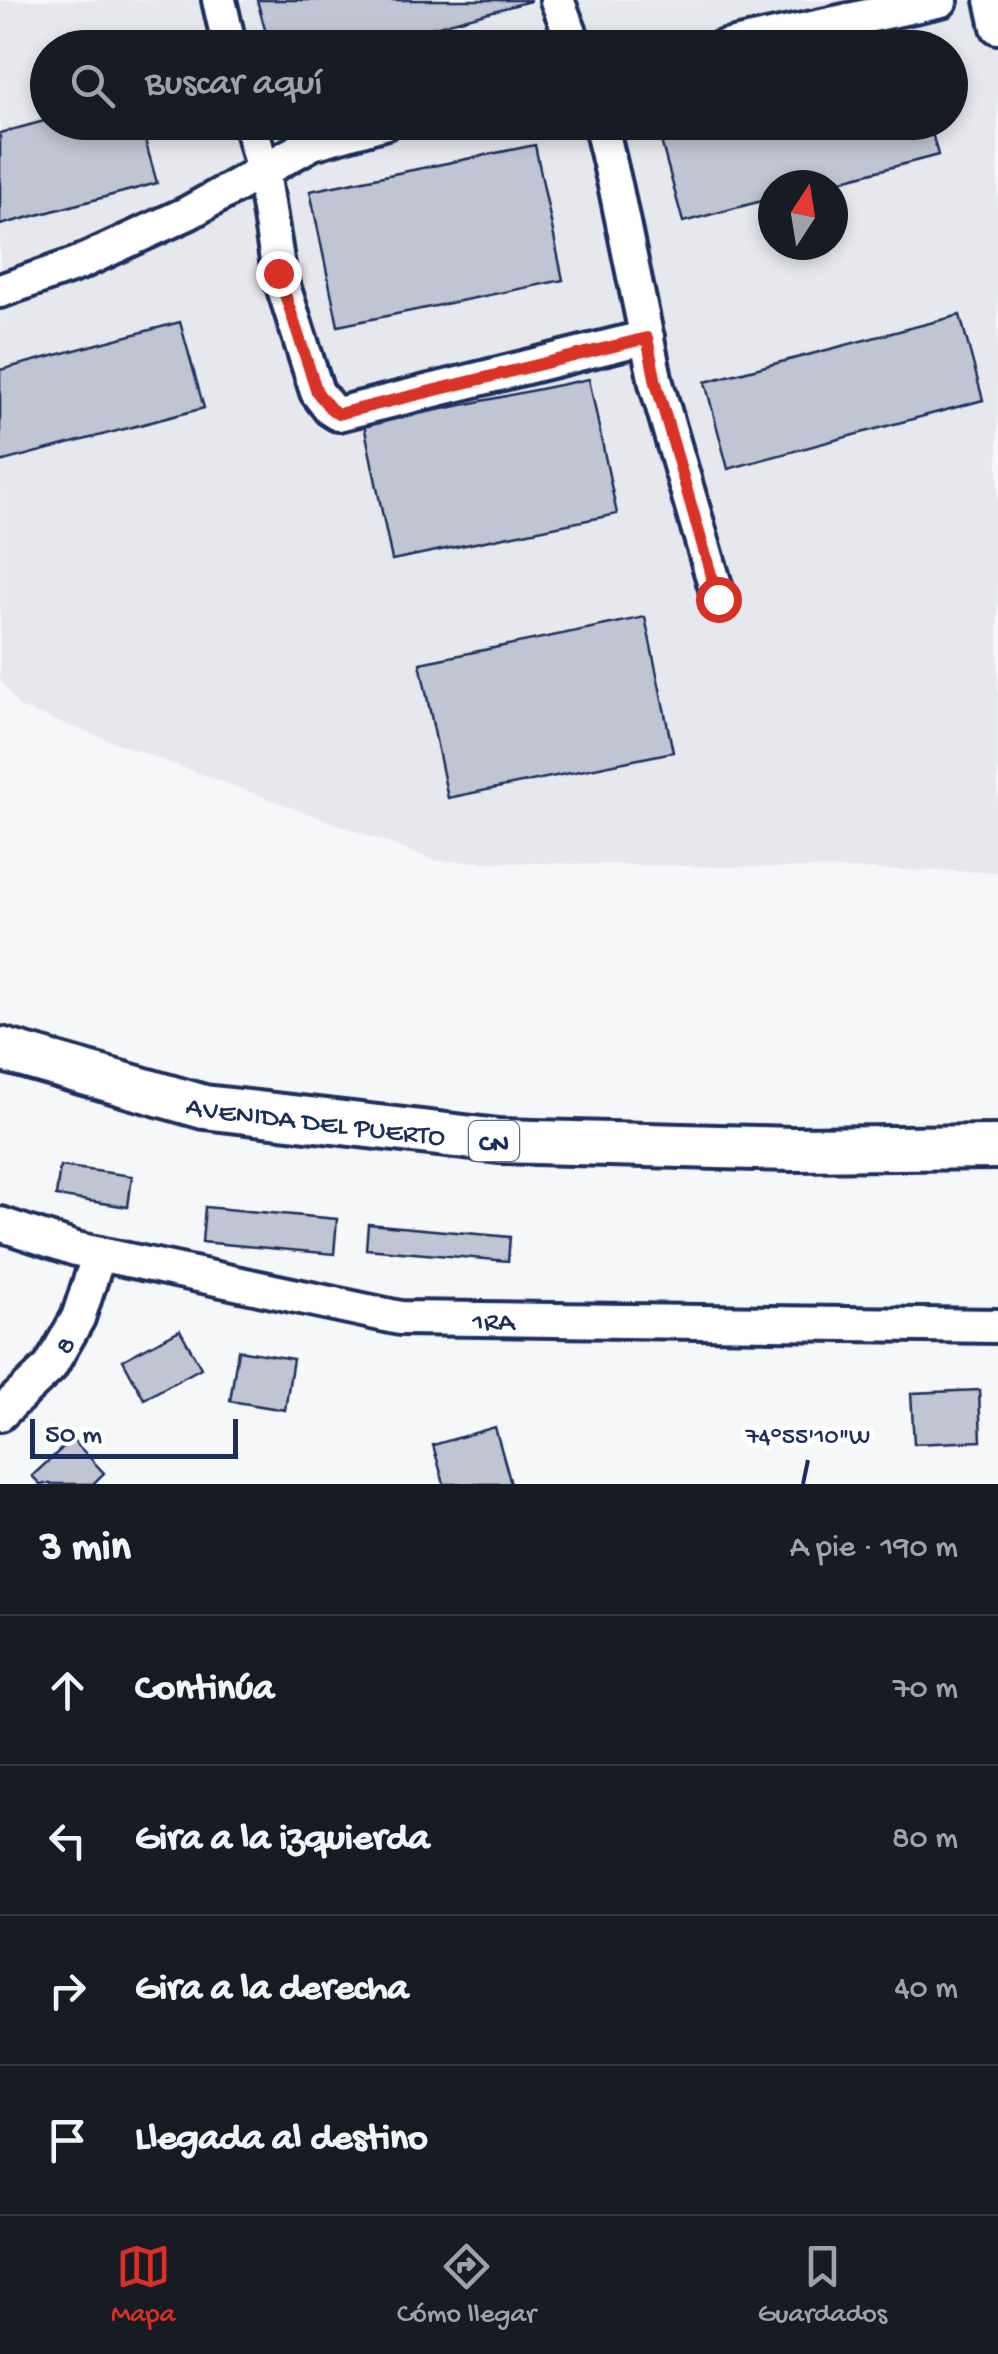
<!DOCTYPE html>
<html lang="es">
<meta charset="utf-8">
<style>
body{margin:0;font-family:"Gochi Hand",sans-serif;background:#242831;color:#f1f3f6}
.compass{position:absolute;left:758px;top:170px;width:90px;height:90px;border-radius:50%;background:#171b24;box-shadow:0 5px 15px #0003;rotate:12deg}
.scale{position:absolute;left:30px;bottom:25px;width:208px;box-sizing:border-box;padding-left:10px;border:5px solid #1b2f5e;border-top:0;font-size:28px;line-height:35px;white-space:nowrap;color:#1b2f5e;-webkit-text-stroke:8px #fff;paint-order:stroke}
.stop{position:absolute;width:30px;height:30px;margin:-22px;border:8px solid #d93025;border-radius:50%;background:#fff}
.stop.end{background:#d93025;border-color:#fff;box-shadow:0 2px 10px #0008}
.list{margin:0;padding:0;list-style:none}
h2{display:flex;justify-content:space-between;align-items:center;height:130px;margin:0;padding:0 40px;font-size:42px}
h2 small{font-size:32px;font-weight:400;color:#9ea1a6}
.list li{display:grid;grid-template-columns:65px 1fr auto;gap:30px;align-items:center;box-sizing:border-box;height:150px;padding:0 40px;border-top:2px solid #363941}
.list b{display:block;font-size:38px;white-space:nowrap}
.list em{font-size:32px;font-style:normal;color:#9ea1a6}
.icon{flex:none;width:55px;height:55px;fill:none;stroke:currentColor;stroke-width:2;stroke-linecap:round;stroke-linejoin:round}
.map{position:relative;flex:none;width:998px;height:1484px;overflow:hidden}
.search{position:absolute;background:#171b24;box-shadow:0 5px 15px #0003;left:30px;right:30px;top:30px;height:110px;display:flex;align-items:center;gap:25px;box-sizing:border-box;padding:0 35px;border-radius:55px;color:#9ea1a6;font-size:38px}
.sheet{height:730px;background:#171b24}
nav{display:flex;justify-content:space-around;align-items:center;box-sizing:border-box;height:140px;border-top:2px solid #363941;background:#171b24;font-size:28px;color:#9ea1a6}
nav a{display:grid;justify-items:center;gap:5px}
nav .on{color:#d93025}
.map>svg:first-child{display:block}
.built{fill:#e6e8ee;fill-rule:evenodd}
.building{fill:#c0c4d3;stroke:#1b2f5e;stroke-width:2.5}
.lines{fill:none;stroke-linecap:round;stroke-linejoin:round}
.minor-casing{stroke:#1b2f5e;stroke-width:40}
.major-casing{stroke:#1b2f5e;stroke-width:50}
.minor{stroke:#fff;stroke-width:32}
.major{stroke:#fff;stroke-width:42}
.route{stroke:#d93025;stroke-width:12}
.ticks{fill:none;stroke:#1b2f5e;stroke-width:4}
.labels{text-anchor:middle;stroke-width:10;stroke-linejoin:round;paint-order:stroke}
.shield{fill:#fff;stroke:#5f6d8e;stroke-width:2.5}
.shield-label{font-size:25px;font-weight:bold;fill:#1b2f5e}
.street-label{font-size:28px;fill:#1b2f5e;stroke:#fff}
.ticks-label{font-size:25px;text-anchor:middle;fill:#1b2f5e;stroke:#fff;stroke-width:10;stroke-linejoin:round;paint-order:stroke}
</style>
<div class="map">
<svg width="998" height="1484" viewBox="0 0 998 1484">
<rect width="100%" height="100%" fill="#f6f7f9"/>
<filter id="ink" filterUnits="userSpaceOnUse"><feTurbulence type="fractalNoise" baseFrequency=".01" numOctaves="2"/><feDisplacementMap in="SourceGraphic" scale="20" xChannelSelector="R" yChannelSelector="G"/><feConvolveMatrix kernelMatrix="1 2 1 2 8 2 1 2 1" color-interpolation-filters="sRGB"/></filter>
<g filter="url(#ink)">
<path class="built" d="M0 0H998V872L437 861 19 707 0 679ZM48 48H950V122H48ZM773 185H833V245H773Z"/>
<g class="building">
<path d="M257 0H530V1L357 48H270Z"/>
<path d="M48 120V122H140L157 183 0 225V133Z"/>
<path d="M713 122H929L938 155 824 185H773V198L683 222 660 137Z"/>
<path d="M535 145 563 280 338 326 310 191Z"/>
<path d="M960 315 983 400 728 469 705 382Z"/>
<path d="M180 322 204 408 0 462V370Z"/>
<path d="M589 379 617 514 392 560 364 425Z"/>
<path d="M645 617 673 752 448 798 420 663Z"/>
<path d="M60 1166 132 1176 128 1207 56 1196Z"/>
<path d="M205 1207 337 1219 334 1254 202 1242Z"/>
<path d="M368 1224 510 1237 508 1261 366 1249Z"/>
<path d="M180 1330 201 1368 144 1399 123 1360Z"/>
<path d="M238 1350 293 1359 285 1410 230 1401Z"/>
<path d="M979 1390 981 1441 914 1444 911 1393Z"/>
<path d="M495 1427 511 1484H444L433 1445Z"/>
<path d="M72 1439 104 1473 93 1484H40L32 1476Z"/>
</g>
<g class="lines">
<defs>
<g id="minor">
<path d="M219 0 230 48"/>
<path d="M557 0 576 48"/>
<path d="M992 0 998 27"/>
<path d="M721 48 941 0"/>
<path d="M250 122 263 172 279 273 317 392 330 409 338 414 647 337"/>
<path d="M600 122 616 189 656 383 719 599"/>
<path d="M0 291 77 264 188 213 312 143 386 122"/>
<path id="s1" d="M0 1224 76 1249 400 1318 998 1326"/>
<path id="s2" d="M0 1414 50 1367 78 1318 99 1254"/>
</g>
<g id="major">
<path id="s3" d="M0 1049 204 1107 499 1141 792 1149 998 1147"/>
</g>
</defs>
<use href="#minor" class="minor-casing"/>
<use href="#major" class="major-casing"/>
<use href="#minor" class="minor"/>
<use href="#major" class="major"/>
</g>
</g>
<g class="lines" filter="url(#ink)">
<path class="route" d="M278 273 317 392 330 408 338 414 647 338 656 383 718 599"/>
</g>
<path class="ticks" d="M803 1484 808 1460"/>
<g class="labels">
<rect class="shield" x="469" y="1121" width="50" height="40" rx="8"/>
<g class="shield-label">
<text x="494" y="1150">CN</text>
</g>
<g class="street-label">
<text dy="10" stroke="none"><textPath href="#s3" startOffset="325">AVENIDA DEL PUERTO</textPath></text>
<text dy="10" stroke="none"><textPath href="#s1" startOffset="505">1RA</textPath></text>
<text dy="10" stroke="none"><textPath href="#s2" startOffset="95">8</textPath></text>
</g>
</g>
<g class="ticks-label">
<text x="808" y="1443">74°55'10"W</text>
</g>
</svg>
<svg class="compass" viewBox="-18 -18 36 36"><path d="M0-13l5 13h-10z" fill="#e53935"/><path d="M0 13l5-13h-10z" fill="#9ea1a6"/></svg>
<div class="scale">50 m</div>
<div class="stop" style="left:718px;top:599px"></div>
<div class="stop end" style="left:278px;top:273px"></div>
<div class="search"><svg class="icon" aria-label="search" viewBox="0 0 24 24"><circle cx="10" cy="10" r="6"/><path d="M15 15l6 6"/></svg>Buscar aquí</div>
</div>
<section class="sheet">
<h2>3 min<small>A pie · 190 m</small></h2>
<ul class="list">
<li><svg class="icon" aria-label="ahead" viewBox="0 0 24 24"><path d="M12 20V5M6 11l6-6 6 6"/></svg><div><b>Continúa</b></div><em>70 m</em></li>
<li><svg class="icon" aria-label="left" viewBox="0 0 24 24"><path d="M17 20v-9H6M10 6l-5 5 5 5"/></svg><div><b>Gira a la izquierda</b></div><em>80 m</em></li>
<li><svg class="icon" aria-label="right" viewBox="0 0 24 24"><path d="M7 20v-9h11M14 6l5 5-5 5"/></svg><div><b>Gira a la derecha</b></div><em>40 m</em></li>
<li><svg class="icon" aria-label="arrive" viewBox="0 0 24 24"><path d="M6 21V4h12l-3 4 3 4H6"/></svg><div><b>Llegada al destino</b></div></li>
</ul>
</section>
<nav>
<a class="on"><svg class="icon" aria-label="map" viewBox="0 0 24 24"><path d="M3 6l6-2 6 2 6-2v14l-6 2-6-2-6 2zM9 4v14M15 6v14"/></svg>Mapa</a>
<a><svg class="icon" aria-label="directions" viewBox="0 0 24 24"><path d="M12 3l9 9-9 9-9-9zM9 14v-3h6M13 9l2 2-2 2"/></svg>Cómo llegar</a>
<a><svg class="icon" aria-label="saved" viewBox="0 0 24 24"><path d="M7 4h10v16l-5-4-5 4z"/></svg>Guardados</a>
</nav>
